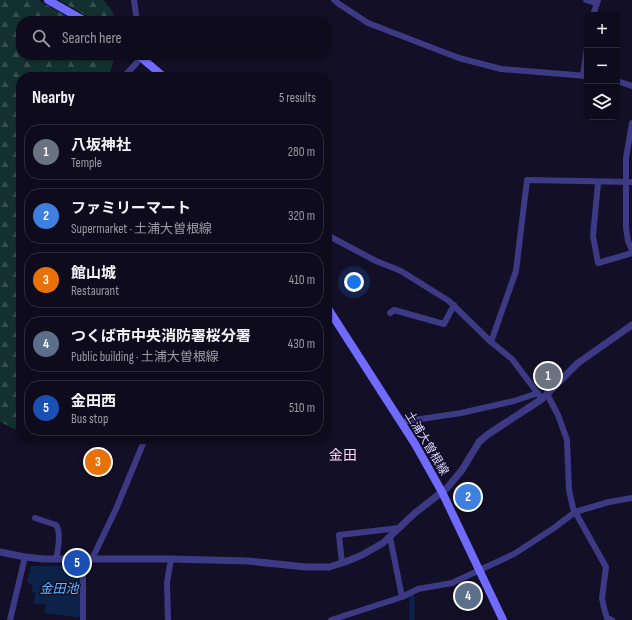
<!DOCTYPE html>
<meta charset="utf-8">
<style>
body{margin:0;font-family:"Sofia Sans Condensed","Noto Sans JP",sans-serif;background:#171425;color:#f1f3f6}
.controls{position:absolute;right:12px;top:12px;display:grid;overflow:hidden;border-radius:8px;box-shadow:0 1px 3px #0004}
.controls button{width:36px;height:36px;display:grid;place-items:center;padding:0;border:0;border-bottom:1px solid #2e2b3b;background:#0e0b1c;color:#f1f3f6;font:20px sans-serif}
.you{position:absolute;left:354px;top:282px;width:14px;height:14px;margin:-10px;border:3px solid #fff;border-radius:50%;background:#1a73e8;box-shadow:0 0 0 6px #1a73e833}
.badge{display:grid;place-items:center;width:26px;height:26px;border-radius:50%;background:#7c3aed;color:#fff;font-size:13px;font-weight:700}
.pin{position:absolute;translate:-50% -50%;border:2px solid #fff;box-shadow:0 1px 4px #0006}
.list{margin:0;padding:0;list-style:none}
h2{display:flex;justify-content:space-between;align-items:center;height:52px;margin:0;padding:0 16px;font-size:17px}
h2 small{font-size:13px;font-weight:400;color:#9b9ba3}
.list li{display:grid;grid-template-columns:26px 1fr auto;gap:12px;align-items:center;box-sizing:border-box;height:56px;margin:0 8px 8px;padding:0 8px;border:1px solid #2e2b3b;border-radius:16px}
.list b{display:block;font-size:15px;white-space:nowrap}
.list p{margin:0;font-size:13px;white-space:nowrap;color:#9b9ba3}
.list em{font-size:13px;font-style:normal;color:#9b9ba3}
.icon{flex:none;width:22px;height:22px;fill:none;stroke:currentColor;stroke-width:2;stroke-linecap:round;stroke-linejoin:round}
.map{position:relative;flex:none;width:632px;height:620px;overflow:hidden}
.search{position:absolute;background:#0e0b1c;box-shadow:0 1px 3px #0004;left:16px;top:16px;width:316px;height:44px;display:flex;align-items:center;gap:10px;box-sizing:border-box;padding:0 14px;border-radius:16px;color:#9b9ba3;font-size:15px}
.panel{position:absolute;background:#0e0b1c;box-shadow:0 1px 3px #0004;left:16px;top:72px;width:316px;height:372px;border-radius:16px}
.map>svg:first-child{display:block}
.forest{fill:url(#forest-firs)}
.water{fill:#0c2248}
.lines{fill:none;stroke-linecap:round;stroke-linejoin:round}
.canal{stroke:#0c2248;stroke-width:5.5}
.minor{stroke:#3d3a85;stroke-width:6}
.tertiary{stroke:#3d3a85;stroke-width:7}
.secondary{stroke:#6f6bff;stroke-width:8}
.labels{text-anchor:middle;stroke-width:3;stroke-linejoin:round;paint-order:stroke}
.street-label{font-size:12px;fill:#d9d4ff;stroke:#130f26}
.water-label{font-size:13px;font-style:italic;fill:#62b6ff;stroke:#130f26}
.quarter-label{font-size:14px;fill:#ffd6f0;stroke:#130f26}
</style>
<div class="map">
<svg width="632" height="620" viewBox="0 0 632 620">
<defs>
<pattern id="forest-firs" width="22" height="20" patternUnits="userSpaceOnUse"><rect width="22" height="20" fill="#12302f"/><path d="M5 1l3.5 6h-7zM16 11l3.5 6h-7z" fill="#344d4e"/></pattern>
</defs>
<rect width="100%" height="100%" fill="#130f26"/>
<g class="forest">
<path d="M0 0H38L75 21H21V55H115L109 77H21V432L0 422Z"/>
<path d="M59 0H103L111 9 116 21H95Z"/>
</g>
<path class="water" d="M31 566H77L80 569 81 615 78 617 44 613 46 605 33 603 36 593 31 592 33 587 30 583 27 582Z"/>
<g class="lines">
<path class="canal" d="M412 597V620"/>
<g class="minor">
<path d="M134 0 137 21"/>
<path d="M334 0 339 4 368 23 459 58 501 69 587 76"/>
<path d="M586 0 596 3"/>
<path d="M593 15 598 0"/>
<path d="M583 76 587 48"/>
<path d="M124 77C129 69 140 63 140 55"/>
<path d="M617 81 632 86"/>
<path d="M632 123 626 158V228L628 241 632 250"/>
<path d="M598 183 593 236 598 263 632 253"/>
<path d="M327 235 376 261 401 271 449 301 491 342 512 359 542 399"/>
<path d="M390 313 394 310 444 324 454 305"/>
<path d="M491 342 516 271 527 180 632 182"/>
<path d="M547 394 558 415 567 440 569 490 573 508 606 567 602 598 604 608 607 618 612 620"/>
<path d="M401 422 461 413 514 401 538 393"/>
<path d="M35 518 56 525C61 532 58 550 56 559"/>
<path d="M390 537 402 597"/>
<path d="M83 559V620"/>
<path d="M92 559 116 509 145 439"/>
<path d="M342 563 339 535 399 528"/>
<path d="M10 620 25 557"/>
<path d="M168 620 167 582 171 559"/>
<path d="M331 620 402 597 418 589 452 583 514 554 554 528 575 512 609 502 632 498"/>
</g>
<path class="tertiary" d="M0 552 25 557 44 559H171L248 561 306 567H329L345 562 362 555 383 543 415 513 447 488 462 470 479 442 487 435 542 399 578 363 632 325"/>
<g class="secondary">
<path d="M48 0 85 21"/>
<path d="M138 55 164 77"/>
<path d="M327 307 415 444 442 492 503 620"/>
</g>
</g>
<g class="labels">
<g class="street-label">
<text transform="translate(427 443) rotate(59)" y="4">土浦大曽根線</text>
</g>
<g class="water-label">
<text x="59" y="593">金田池</text>
</g>
<g class="quarter-label">
<text x="343" y="460">金田</text>
</g>
</g>
</svg>
<div class="controls">
<button>+</button>
<button>−</button>
<button><svg class="icon" aria-label="layers" viewBox="0 0 24 24"><path d="M12 4l9 5-9 5-9-5zM3 14l9 5 9-5"/></svg></button>
</div>
<div class="you"></div>
<div class="pin badge" style="left:548px;top:376px;background:#6b7280">1</div>
<div class="pin badge" style="left:468px;top:497px;background:#3f7fe0">2</div>
<div class="pin badge" style="left:98px;top:462px;background:#e8710a">3</div>
<div class="pin badge" style="left:468px;top:596px;background:#5c6f8a">4</div>
<div class="pin badge" style="left:77px;top:563px;background:#1a4fb4">5</div>
<div class="search"><svg class="icon" aria-label="search" viewBox="0 0 24 24"><circle cx="10" cy="10" r="6"/><path d="M15 15l6 6"/></svg>Search here</div>
<section class="panel">
<h2>Nearby<small>5 results</small></h2>
<ul class="list">
<li><span class="badge" style="background:#6b7280">1</span><div><b>八坂神社</b><p>Temple</p></div><em>280 m</em></li>
<li><span class="badge" style="background:#3f7fe0">2</span><div><b>ファミリーマート</b><p>Supermarket · 土浦大曽根線</p></div><em>320 m</em></li>
<li><span class="badge" style="background:#e8710a">3</span><div><b>館山城</b><p>Restaurant</p></div><em>410 m</em></li>
<li><span class="badge" style="background:#5c6f8a">4</span><div><b>つくば市中央消防署桜分署</b><p>Public building · 土浦大曽根線</p></div><em>430 m</em></li>
<li><span class="badge" style="background:#1a4fb4">5</span><div><b>金田西</b><p>Bus stop</p></div><em>510 m</em></li>
</ul>
</section>
</div>
